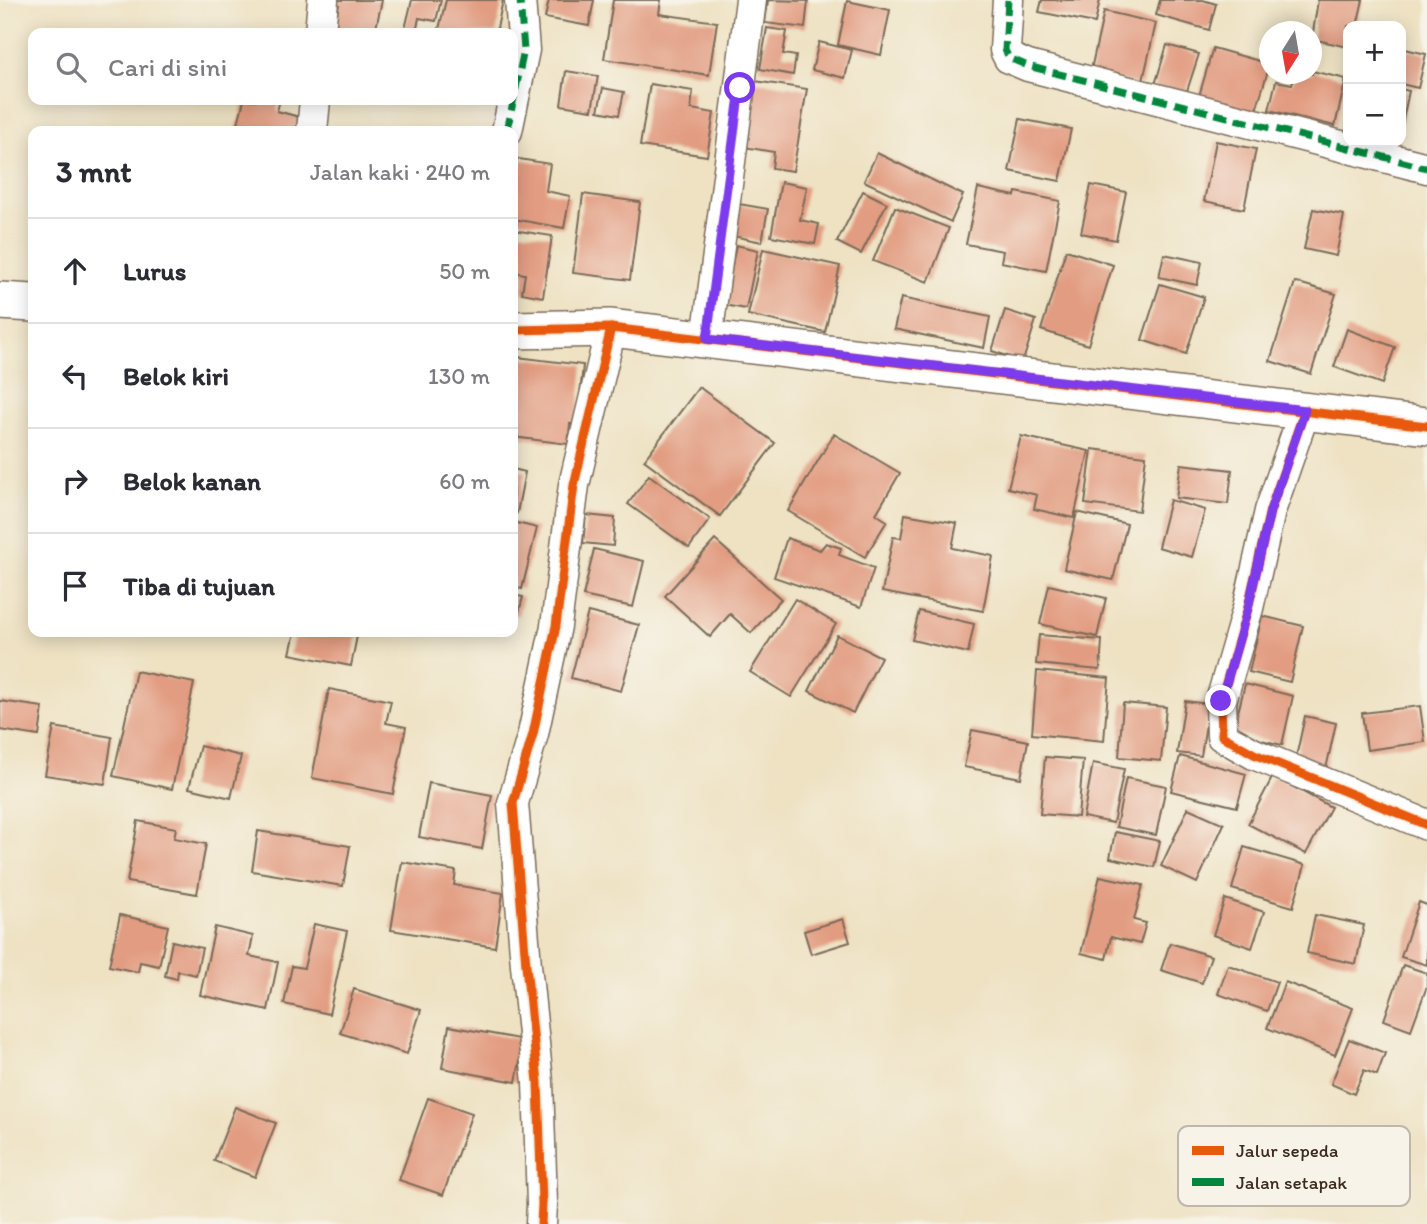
<!DOCTYPE html>
<html lang="id">
<meta charset="utf-8">
<style>
body{margin:0;font-family:Itim,sans-serif;background:#f2f2f3;color:#2b2b33}
.controls{position:absolute;right:21px;top:21px;display:grid;overflow:hidden;border-radius:14px;box-shadow:0 4px 18px #0003}
.controls button{width:63px;height:63px;display:grid;place-items:center;padding:0;border:0;border-bottom:2px solid #e1e1e2;background:#fff;color:#2b2b33;font:35px sans-serif}
.compass{position:absolute;left:1259px;top:21px;width:63px;height:63px;border-radius:50%;background:#fff;box-shadow:0 4px 18px #0003;rotate:191deg}
.stop{position:absolute;width:21px;height:21px;margin:-16px;border:5px solid #7c3aed;border-radius:50%;background:#fff}
.stop.end{background:#7c3aed;border-color:#fff;box-shadow:0 2px 7px #0008}
.list{margin:0;padding:0;list-style:none}
h2{display:flex;justify-content:space-between;align-items:center;height:91px;margin:0;padding:0 28px;font-size:30px}
h2 small{font-size:23px;font-weight:400;color:#7c7c81}
.list li{display:grid;grid-template-columns:46px 1fr auto;gap:21px;align-items:center;box-sizing:border-box;height:105px;padding:0 28px;border-top:2px solid #e1e1e2}
.list b{display:block;font-size:26px;white-space:nowrap}
.list em{font-size:23px;font-style:normal;color:#7c7c81}
.icon{flex:none;width:38px;height:38px;fill:none;stroke:currentColor;stroke-width:2;stroke-linecap:round;stroke-linejoin:round}
.map{position:relative;flex:none;width:1427px;height:1224px;overflow:hidden}
.search{position:absolute;background:#fff;box-shadow:0 4px 18px #0003;left:28px;top:28px;width:490px;height:77px;display:flex;align-items:center;gap:18px;box-sizing:border-box;padding:0 24px;border-radius:14px;color:#7c7c81;font-size:26px}
.panel{position:absolute;background:#fff;box-shadow:0 4px 18px #0003;left:28px;top:126px;width:490px;height:511px;border-radius:14px}
.map>svg:first-child{display:block}
.building{fill:#e29c81}
.lines{fill:none;stroke-linecap:round;stroke-linejoin:round}
.minor-casing{stroke:#7a6a58;stroke-width:33}
.tertiary-casing{stroke:#7a6a58;stroke-width:40}
.minor{stroke:#fff;stroke-width:30}
.tertiary{stroke:#fff;stroke-width:37}
.quiet{stroke:#00873e;stroke-width:7;stroke-dasharray:14 7;stroke-linecap:butt}
.cycleway-casing{stroke:#f7f3e8;stroke-width:13}
.cycleway{stroke:#e8590c;stroke-width:9}
.route{stroke:#7c3aed;stroke-width:9}
.key{fill:#f7f3e8;stroke:#bfb7ab;stroke-width:2}
.key-label{font-size:19px;fill:#3b2a1e}
</style>
<div class="map">
<svg width="1427" height="1224" viewBox="0 0 1427 1224">
<rect width="100%" height="100%" fill="#f7f3e8"/>
<filter id="ink" filterUnits="userSpaceOnUse"><feTurbulence type="fractalNoise" baseFrequency=".0143" numOctaves="2"/><feDisplacementMap in="SourceGraphic" scale="14" xChannelSelector="R" yChannelSelector="G"/><feConvolveMatrix kernelMatrix="1 2 1 2 8 2 1 2 1" color-interpolation-filters="sRGB"/></filter>
<filter id="wash" filterUnits="userSpaceOnUse"><feTurbulence type="fractalNoise" baseFrequency=".00686" numOctaves="4" result="noise"/><feDisplacementMap in="SourceGraphic" scale="28" xChannelSelector="R" yChannelSelector="G"/><feGaussianBlur stdDeviation="1.57" result="paint"/><feColorMatrix in="noise" values="0 0 0 0 0 0 0 0 0 0 0 0 0 0 0 0 0 1.4 0 .05"/><feComposite in="paint" operator="in"/></filter>
<g filter="url(#wash)">
<rect width="100%" height="100%" fill="#eee2c3"/>
<g id="blocks">
<g class="building">
<path d="M329 0H382L375 33H348L333 30 339 5 328 2Z"/>
<path d="M412 0H441L436 21 419 18 416 33H404Z"/>
<path d="M446 0H503L496 33H438Z"/>
<path d="M549 0H594L589 26 545 18Z"/>
<path d="M613 0H661L659 14 717 22 709 75 604 59Z"/>
<path d="M768 0 808 1 805 28 765 23Z"/>
<path d="M1042 0H1100L1095 23 1039 12Z"/>
<path d="M1160 0H1203L1216 4 1209 30 1156 15Z"/>
<path d="M1318 0H1363L1357 26H1348V47L1312 39Z"/>
<path d="M847 1 890 10 881 55 838 45Z"/>
<path d="M1104 11 1156 23 1142 85 1090 74Z"/>
<path d="M767 28 787 31 783 54 796 56 793 75 760 69Z"/>
<path d="M819 42 852 50 845 78 812 70Z"/>
<path d="M1167 45 1199 54 1185 97 1154 88Z"/>
<path d="M1213 48 1270 64 1253 120 1197 103Z"/>
<path d="M1401 48 1426 54 1418 88 1401 84Z"/>
<path d="M566 71 598 76 592 110 561 105Z"/>
<path d="M1312 71 1346 79 1335 126 1269 110 1276 81 1292 84 1295 74H1312Z"/>
<path d="M755 81 807 89 793 171 772 168 774 152 744 147Z"/>
<path d="M650 84 693 91 691 109 714 113 707 156 640 146Z"/>
<path d="M603 88 624 92 619 115 598 111Z"/>
<path d="M1401 89 1409 91 1402 124 1401 123Z"/>
<path d="M244 100H280L277 111 307 119 304 131H236Z"/>
<path d="M1020 119 1071 129 1060 181 1009 171Z"/>
<path d="M1216 141 1256 149 1244 209 1204 201Z"/>
<path d="M877 153 963 195 951 222 864 181Z"/>
<path d="M513 158 550 164 546 191 570 196 564 228 513 219Z"/>
<path d="M781 182 807 187 800 220 819 224 815 244 771 236Z"/>
<path d="M1091 185 1126 192 1116 240 1081 233Z"/>
<path d="M978 188 1015 196 1016 192 1060 201 1046 271 1001 262 1003 251 966 244Z"/>
<path d="M863 191 887 203 861 254 837 242Z"/>
<path d="M583 194 640 202 630 280 573 273Z"/>
<path d="M739 204 768 209 762 242 733 236Z"/>
<path d="M895 207 949 228 928 282 873 261Z"/>
<path d="M1313 209 1344 215 1336 256 1304 249Z"/>
<path d="M513 230 552 236 543 297 522 293 525 274 513 272Z"/>
<path d="M736 245 758 250 746 309 724 305Z"/>
<path d="M763 249 840 266 825 332 748 315Z"/>
<path d="M1066 250 1113 265 1088 345 1041 330Z"/>
<path d="M1164 254 1202 262 1197 285 1159 277Z"/>
<path d="M1295 282 1336 294 1311 374 1270 361Z"/>
<path d="M1160 284 1204 297 1186 354 1142 340Z"/>
<path d="M901 298 990 317 984 348 894 329Z"/>
<path d="M1005 310 1036 320 1023 361 992 351Z"/>
<path d="M1347 329 1395 347 1382 384 1334 367Z"/>
<path d="M517 357 583 365 577 425 570 424 568 444 513 437V396Z"/>
<path d="M699 387 775 443 720 516 644 460Z"/>
<path d="M834 434 900 473 876 514 887 521 865 557 788 511Z"/>
<path d="M1021 436 1089 451 1074 518 1034 509 1037 495 1008 488Z"/>
<path d="M1092 449 1146 456 1139 511 1085 504Z"/>
<path d="M1181 464 1232 470 1228 504 1176 498Z"/>
<path d="M513 469 525 472 517 513 513 512Z"/>
<path d="M649 475 710 519 689 548 628 504Z"/>
<path d="M1170 500 1205 510 1192 557 1158 547Z"/>
<path d="M1077 512 1127 524 1113 580 1064 569Z"/>
<path d="M905 514 957 523 952 548 993 556 983 611 882 592 893 537 901 538Z"/>
<path d="M586 515 615 518 613 546 583 543Z"/>
<path d="M513 522 537 528 522 589 513 587Z"/>
<path d="M787 538 820 550 826 543 841 548 839 555 874 568 861 607 774 577Z"/>
<path d="M715 540 781 599 751 633 730 614 710 637 665 596Z"/>
<path d="M594 549 644 561 633 607 583 596Z"/>
<path d="M1049 585 1106 598 1097 637 1040 624Z"/>
<path d="M513 595 523 597 518 616 513 615Z"/>
<path d="M795 599 836 624 791 697 750 672Z"/>
<path d="M919 611 974 624 968 653 912 640Z"/>
<path d="M588 612 639 625 621 691 571 678Z"/>
<path d="M1262 616 1303 626 1290 682 1249 672Z"/>
<path d="M295 632H335L357 636 351 666 290 654Z"/>
<path d="M837 635 881 657 853 713 809 691Z"/>
<path d="M1039 635 1102 640 1100 670 1036 664Z"/>
<path d="M136 671 194 683 172 789 113 776Z"/>
<path d="M1037 671 1109 678 1104 741 1032 734Z"/>
<path d="M1245 684 1293 696 1282 745 1233 733Z"/>
<path d="M329 689 391 701 386 723 406 727 393 794 312 778Z"/>
<path d="M0 701 43 707 39 736 0 730Z"/>
<path d="M1185 701 1209 704 1201 756 1177 753Z"/>
<path d="M1123 703 1166 707 1161 761 1119 757Z"/>
<path d="M1420 706 1425 742 1367 750 1362 713Z"/>
<path d="M1305 716 1336 723 1326 769 1295 762Z"/>
<path d="M54 727 112 737 105 784 45 775Z"/>
<path d="M972 730 1028 741 1021 778 964 767Z"/>
<path d="M200 746 241 756 231 798 189 788Z"/>
<path d="M1180 756 1246 774 1237 807 1171 791Z"/>
<path d="M1045 757 1083 760 1078 817 1040 814Z"/>
<path d="M1093 763 1124 769 1113 823 1083 817Z"/>
<path d="M1273 776 1331 807 1306 854 1248 824Z"/>
<path d="M1126 778 1166 786 1156 835 1116 827Z"/>
<path d="M429 783 492 795 482 849 419 837Z"/>
<path d="M1188 808 1224 824 1197 883 1161 866Z"/>
<path d="M138 821 176 828 174 838 206 844 197 894 127 882Z"/>
<path d="M258 831 350 846 343 886 252 871Z"/>
<path d="M1115 832 1160 841 1154 867 1110 858Z"/>
<path d="M1244 847 1305 865 1293 907 1232 889Z"/>
<path d="M402 862 456 871 454 885 503 893 495 947 391 930Z"/>
<path d="M1100 876 1143 885 1134 920 1146 923 1140 944 1111 937 1106 959 1081 953Z"/>
<path d="M1225 899 1264 912 1252 948 1213 935Z"/>
<path d="M1419 902 1427 905V965L1401 957Z"/>
<path d="M120 915 168 926 159 966 140 962 138 972 109 966Z"/>
<path d="M1315 915 1364 925 1356 964 1307 953Z"/>
<path d="M843 919 850 942 811 954 804 931Z"/>
<path d="M314 924 347 931 329 1014 284 1004 292 966 304 968Z"/>
<path d="M215 927 253 936 249 956 278 962 268 1010 200 995Z"/>
<path d="M172 941 202 948 196 975 178 971 177 979 165 976Z"/>
<path d="M1170 943 1211 956 1202 983 1161 970Z"/>
<path d="M1228 965 1277 982 1267 1011 1218 994Z"/>
<path d="M1403 965 1427 973V986L1411 1030 1384 1020Z"/>
<path d="M1285 982 1353 1008 1335 1055 1267 1028Z"/>
<path d="M354 989 421 1010 407 1054 340 1033Z"/>
<path d="M449 1026 524 1040 516 1082 442 1068Z"/>
<path d="M1349 1039 1385 1053 1377 1075 1364 1070 1354 1094 1331 1084Z"/>
<path d="M428 1098 472 1113 443 1195 399 1180Z"/>
<path d="M235 1107 276 1123 255 1177 214 1161Z"/>
</g>
</g>
</g>
<g filter="url(#ink)">
<use href="#blocks" fill-opacity="0" stroke="#7a6a58" stroke-width="2"/>
<g class="lines">
<defs>
<g id="minor">
<path d="M1008 0 1005 50 1009 58 1028 66 1427 168"/>
<path d="M320 33 323 0"/>
<path d="M312 131 315 100"/>
<path d="M507 131 524 50 520 0"/>
<path d="M707 339 751 0"/>
<path d="M1305 410 1270 511 1248 608 1221 701 1222 736 1254 754 1427 825"/>
<path d="M541 1224 542 1204 538 1082 526 965 513 803 533 734 556 626 574 485 611 328"/>
</g>
<g id="tertiary">
<path d="M0 301 33 303"/>
<path d="M513 330 611 328 1427 426"/>
</g>
</defs>
<use href="#minor" class="minor-casing"/>
<use href="#tertiary" class="tertiary-casing"/>
<use href="#minor" class="minor"/>
<use href="#tertiary" class="tertiary"/>
<g class="quiet">
<path d="M1008 0 1005 50 1009 58 1028 66 1427 168"/>
<path d="M507 131 524 50 520 0"/>
</g>
<defs>
<g id="cycleway">
<path d="M513 330 611 328 1427 426"/>
<path d="M1305 410 1270 511 1248 608 1221 701 1222 736 1254 754 1427 825"/>
<path d="M541 1224 542 1204 538 1082 526 965 513 803 533 734 556 626 574 485 611 328"/>
</g>
</defs>
<use href="#cycleway" class="cycleway-casing"/>
<use href="#cycleway" class="cycleway"/>
</g>
</g>
<g class="lines" filter="url(#ink)">
<path class="route" d="M740 88 707 339 1305 410 1270 511 1248 608 1221 701"/>
</g>
<rect x="1178" y="1126" width="232" height="80" rx="10" class="key"/>
<rect x="1192" y="1146" width="32" height="9" fill="#e8590c"/>
<rect x="1192" y="1178" width="32" height="8" fill="#00873e"/>
<g class="key-label">
<text x="1236" y="1157">Jalur sepeda</text>
<text x="1236" y="1189">Jalan setapak</text>
</g>
</svg>
<div class="controls">
<button>+</button>
<button>−</button>
</div>
<svg class="compass" viewBox="-18 -18 36 36"><path d="M0-13l5 13h-10z" fill="#e53935"/><path d="M0 13l5-13h-10z" fill="#7c7c81"/></svg>
<div class="stop" style="left:740px;top:88px"></div>
<div class="stop end" style="left:1221px;top:701px"></div>
<div class="search"><svg class="icon" aria-label="search" viewBox="0 0 24 24"><circle cx="10" cy="10" r="6"/><path d="M15 15l6 6"/></svg>Cari di sini</div>
<section class="panel">
<h2>3 mnt<small>Jalan kaki · 240 m</small></h2>
<ul class="list">
<li><svg class="icon" aria-label="ahead" viewBox="0 0 24 24"><path d="M12 20V5M6 11l6-6 6 6"/></svg><div><b>Lurus</b></div><em>50 m</em></li>
<li><svg class="icon" aria-label="left" viewBox="0 0 24 24"><path d="M17 20v-9H6M10 6l-5 5 5 5"/></svg><div><b>Belok kiri</b></div><em>130 m</em></li>
<li><svg class="icon" aria-label="right" viewBox="0 0 24 24"><path d="M7 20v-9h11M14 6l5 5-5 5"/></svg><div><b>Belok kanan</b></div><em>60 m</em></li>
<li><svg class="icon" aria-label="arrive" viewBox="0 0 24 24"><path d="M6 21V4h12l-3 4 3 4H6"/></svg><div><b>Tiba di tujuan</b></div></li>
</ul>
</section>
</div>
